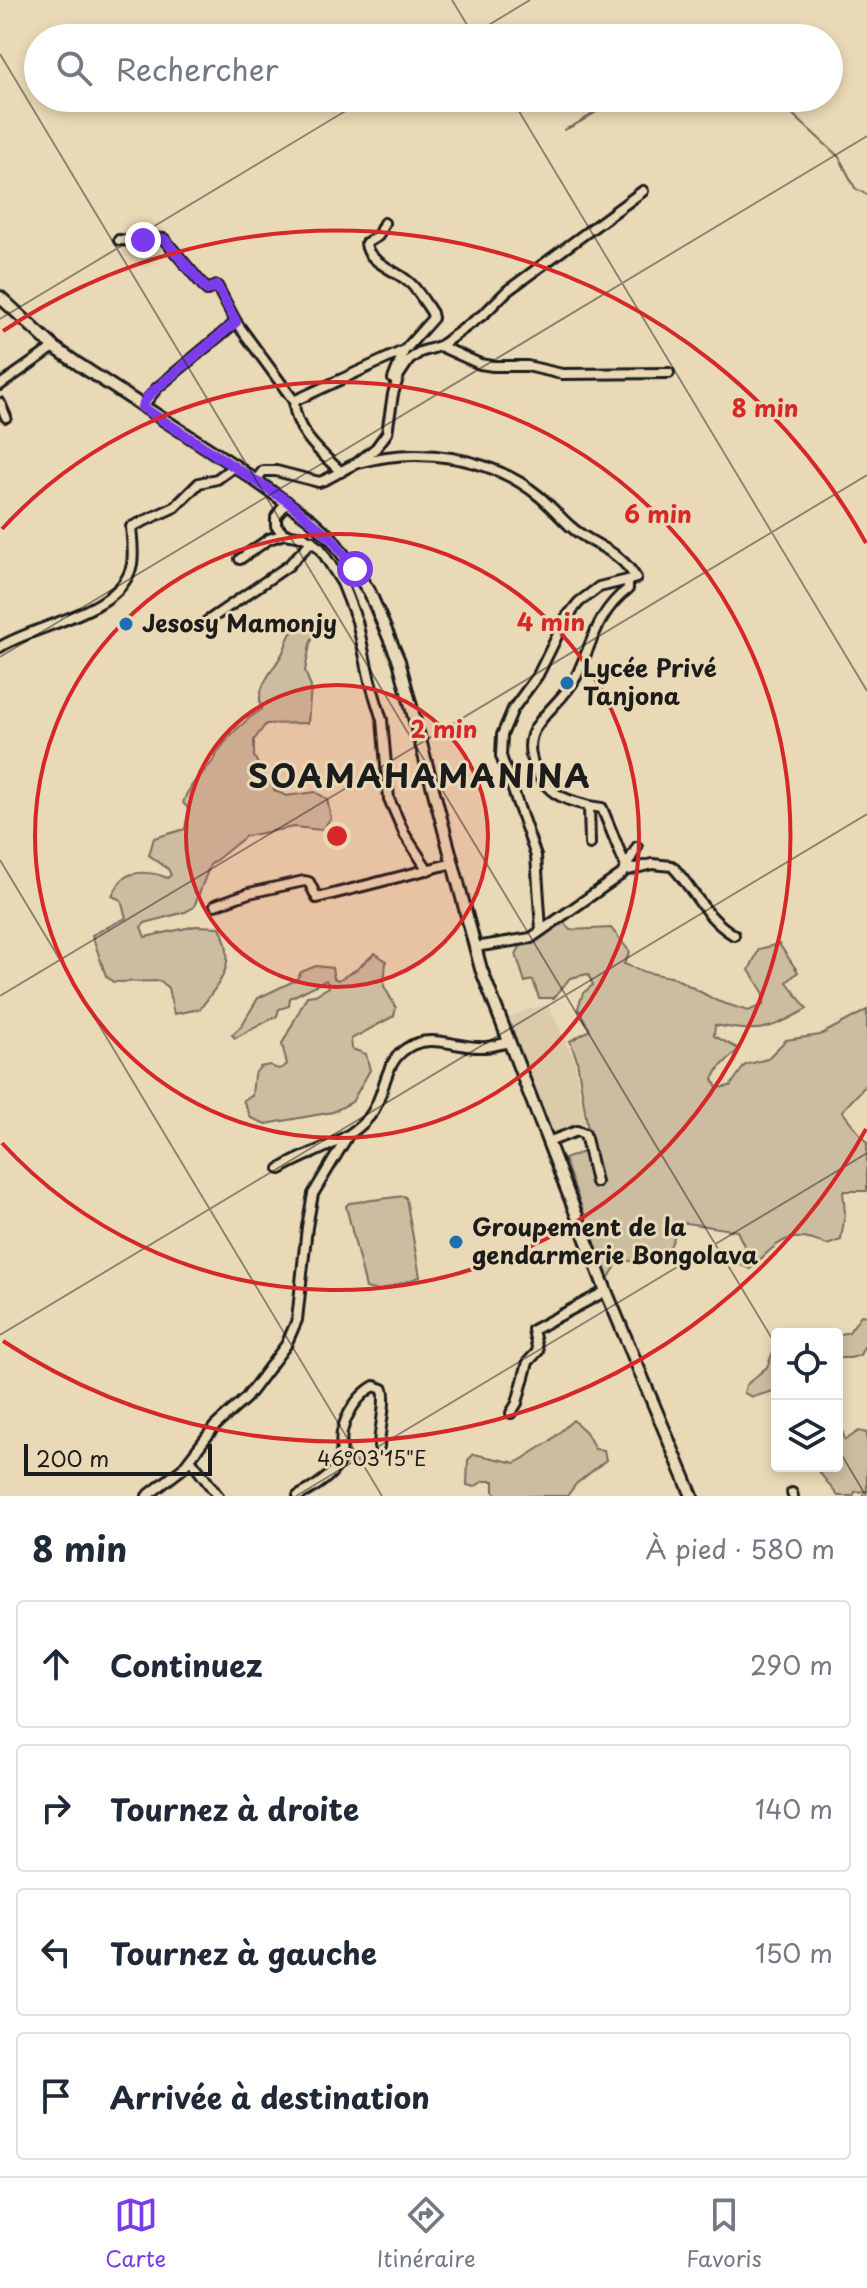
<!DOCTYPE html>
<html lang="fr">
<meta charset="utf-8">
<style>
body{margin:0;font-family:"Playpen Sans",sans-serif;background:#f2f2f3;color:#1f2937}
.controls{position:absolute;right:24px;bottom:24px;display:grid;overflow:hidden;border-radius:8px;box-shadow:0 4px 12px #0003}
.controls button{width:72px;height:72px;display:grid;place-items:center;padding:0;border:0;border-bottom:2px solid #e0e1e3;background:#fff;color:#1f2937;font:40px sans-serif}
.scale{position:absolute;left:24px;bottom:20px;width:188px;box-sizing:border-box;padding-left:8px;border:4px solid #1c1c1c;border-top:0;font-size:22px;line-height:28px;white-space:nowrap;color:#1c1c1c;-webkit-text-stroke:6px #ead9b6;paint-order:stroke}
.stop{position:absolute;width:24px;height:24px;margin:-18px;border:6px solid #7c3aed;border-radius:50%;background:#fff}
.stop.end{background:#7c3aed;border-color:#fff;box-shadow:0 2px 8px #0008}
.list{margin:0;padding:0;list-style:none}
h2{display:flex;justify-content:space-between;align-items:center;height:104px;margin:0;padding:0 32px;font-size:34px}
h2 small{font-size:26px;font-weight:400;color:#747a83}
.list li{display:grid;grid-template-columns:52px 1fr auto;gap:24px;align-items:center;box-sizing:border-box;height:128px;margin:0 16px 16px;padding:0 16px;border:2px solid #e0e1e3;border-radius:8px}
.list b{display:block;font-size:30px;white-space:nowrap}
.list em{font-size:26px;font-style:normal;color:#747a83}
.icon{flex:none;width:44px;height:44px;fill:none;stroke:currentColor;stroke-width:2;stroke-linecap:round;stroke-linejoin:round}
.map{position:relative;flex:none;width:867px;height:1496px;overflow:hidden}
.search{position:absolute;background:#fff;box-shadow:0 4px 12px #0003;left:24px;right:24px;top:24px;height:88px;display:flex;align-items:center;gap:20px;box-sizing:border-box;padding:0 28px;border-radius:44px;color:#747a83;font-size:30px}
.sheet{height:680px;background:#fff}
nav{display:flex;justify-content:space-around;align-items:center;box-sizing:border-box;height:112px;border-top:2px solid #e0e1e3;background:#fff;font-size:22px;color:#747a83}
nav a{display:grid;justify-items:center;gap:4px}
nav .on{color:#7c3aed}
.map>svg:first-child{display:block}
.built{fill:#dbcbab}
.green{fill:#ccbda0;stroke:#746c5e;stroke-width:2}
.lines{fill:none;stroke-linecap:round;stroke-linejoin:round}
.stream{stroke:#6d6659;stroke-width:2}
.minor-casing{stroke:#1c1c1c;stroke-width:14}
.major-casing{stroke:#1c1c1c;stroke-width:16}
.minor{stroke:#ead9b6;stroke-width:8}
.major{stroke:#ead9b6;stroke-width:10}
.route{stroke:#7c3aed;stroke-width:10}
.ticks{fill:none;stroke:#1c1c1c;stroke-width:2;stroke-opacity:0.45}
.ring{fill:none;stroke:#d62828;stroke-width:4}
.poi-dot{fill:#1f6fb2;stroke:#ead9b6;stroke-width:3}
.labels{text-anchor:middle;stroke-width:6;stroke-linejoin:round;paint-order:stroke}
.poi-label{font-size:24px;font-weight:bold;fill:#1c1c1c;stroke:#ead9b6;text-anchor:start}
.district-label{font-size:32px;font-weight:bold;letter-spacing:2px;fill:#1c1c1c;stroke:#ead9b6}
.ticks-label{font-size:20px;text-anchor:middle;fill:#1c1c1c;stroke:#ead9b6;stroke-width:6;stroke-linejoin:round;paint-order:stroke}
.centre{fill:#d62828;stroke:#ead9b6;stroke-width:4}
.ring-label{font-size:24px;text-anchor:middle;font-weight:bold;fill:#d62828;stroke:#ead9b6;stroke-width:6;stroke-linejoin:round;paint-order:stroke}
</style>
<div class="map">
<svg width="867" height="1496" viewBox="0 0 867 1496">
<rect width="100%" height="100%" fill="#ead9b6"/>
<filter id="ink" filterUnits="userSpaceOnUse"><feTurbulence type="fractalNoise" baseFrequency=".0125" numOctaves="2"/><feDisplacementMap in="SourceGraphic" scale="16" xChannelSelector="R" yChannelSelector="G"/><feConvolveMatrix kernelMatrix="1 2 1 2 8 2 1 2 1" color-interpolation-filters="sRGB"/></filter>
<g filter="url(#ink)">
<path class="built" d="M548 1005 574 1058 585 1124 549 1138 505 1020 526 1010Z"/>
<g class="green">
<path d="M312 625 315 633 310 644 305 671 311 687 308 723 266 724 254 740V756L267 783 273 784 274 790 286 796 315 792 327 799 331 818 322 830 294 827 246 836 210 865 194 907 185 912 145 923 141 927 145 937 196 926 220 927C237 964 223 978 200 1009L174 1014 168 988 161 981 113 982 106 976 92 935 126 918 121 900 112 896C116 890 118 883 123 879 133 870 156 872 167 878L171 875 168 869 149 855 154 838 185 829 189 809 183 803C188 785 202 775 213 761 219 753 214 757 220 749 230 734 247 719 262 709 253 689 275 669 283 652 287 645 287 635 294 630 299 627 306 626 312 625Z"/>
<path d="M563 921 570 930 611 928 630 952 624 964 645 972 675 978 717 1001 748 1011 763 1005V992L749 970 759 949 779 944 798 972 787 982 807 1009C767 1031 760 1033 715 1025L714 1036 739 1049 719 1068 713 1079 717 1088 730 1086 745 1065 767 1059 786 1040 820 1035 867 1010V1084L842 1111 867 1143V1191H843L845 1213 841 1240 827 1245C787 1228 779 1242 750 1269L739 1264 745 1248 737 1231 680 1222C663 1267 666 1260 619 1261L608 1279 564 1159 591 1149 577 1060 570 1041 590 1030 578 1008 583 993 593 985 588 974 570 978 554 998H539L533 980 525 982 516 954 520 947Z"/>
<path d="M375 953 386 961 384 986 396 1008 394 1016 351 1039 352 1049 366 1054 370 1070 352 1102 333 1112 266 1124 251 1118 243 1100 252 1096 254 1075 260 1067 270 1065C277 1070 281 1070 287 1064L282 1044 307 996 315 995 329 987 326 980 290 998 289 1006 279 1009 277 1016 235 1038 232 1035 242 1025 258 998 296 980 301 972 316 966 332 968 334 978 338 980 357 969Z"/>
<path d="M404 1196 406 1198 420 1277 378 1291 366 1288 346 1206 349 1203Z"/>
<path d="M861 1315 867 1316V1341L860 1355 851 1358H837V1335L849 1332Z"/>
<path d="M777 1342V1390L753 1397 744 1393 746 1385 767 1367Z"/>
<path d="M837 1414 845 1440 859 1431 867 1433V1491L855 1492 853 1496H838L816 1468 811 1466H837Z"/>
<path d="M573 1420 586 1432 595 1449 604 1450 606 1460 576 1484 567 1496H497L494 1492V1481H484L474 1487 467 1485 468 1460 474 1454 516 1463 549 1442Z"/>
</g>
<g class="lines">
<g class="stream">
<path d="M756 98 773 100 788 110 839 157 855 188 867 195"/>
<path d="M564 130C585 122 601 106 621 98"/>
</g>
<defs>
<g id="minor">
<path d="M384 223 378 236 366 243C367 264 401 271 413 286 420 294 426 304 432 313L433 318 404 351 393 379"/>
<path d="M119 240C135 242 149 237 164 239L207 290 217 286 236 322 294 401C294 431 321 453 341 472"/>
<path d="M440 346 480 364 493 366H527L562 374 669 373"/>
<path d="M0 385 54 347"/>
<path d="M294 401 403 351"/>
<path d="M0 403 6 417"/>
<path d="M142 407 157 388 236 322"/>
<path d="M357 463 376 448 387 433 393 394 399 375 409 360 420 352 440 346 485 313 507 291 643 191"/>
<path d="M256 480 263 471H276L319 482C333 478 345 467 358 463 418 446 490 456 539 496 550 505 559 516 570 526 593 547 617 547 636 578L599 587 579 602 566 618 538 675 513 709 502 735 501 756 536 856 541 929"/>
<path d="M287 501 276 517V526L284 534 304 537 320 548 342 583 357 621 370 681 382 720 389 799 405 835 428 870"/>
<path d="M240 559 269 539 284 534"/>
<path d="M206 622 288 566 312 541"/>
<path d="M0 647C36 624 123 613 132 564 134 552 132 539 131 527L175 507 199 483 217 479 235 466"/>
<path d="M590 844 589 806C578 803 565 800 555 793 534 778 521 746 538 724 550 707 566 696 576 677 592 644 597 612 628 589V582"/>
<path d="M626 867 637 847"/>
<path d="M624 871 652 864 672 866C695 890 703 916 734 935"/>
<path d="M215 905 249 893 304 881 309 882 317 898 453 863"/>
<path d="M475 947 531 938 622 874 626 867 602 808 589 806"/>
<path d="M548 1142 577 1131 585 1134 596 1182"/>
<path d="M280 1169C311 1150 345 1145 369 1117 386 1097 382 1063 407 1048 430 1033 455 1047 479 1047 489 1048 500 1044 509 1042"/>
<path d="M511 1413 517 1403 528 1362 538 1351 533 1330 606 1291"/>
<path d="M190 1459 218 1496"/>
<path d="M792 1493 793 1496"/>
<path d="M147 1496 182 1469 215 1426 246 1398 286 1345 297 1320 307 1227 313 1194 346 1139"/>
<path d="M298 1496C312 1489 330 1478 338 1464 344 1455 340 1443 342 1432 346 1414 358 1395 374 1386L383 1389C387 1402 379 1430 379 1447"/>
</g>
<path id="major" d="M0 297 54 347 78 364 235 466 311 520 332 539 369 591 399 661 481 969 606 1291 692 1496"/>
</defs>
<use href="#minor" class="minor-casing"/>
<use href="#major" class="major-casing"/>
<use href="#minor" class="minor"/>
<use href="#major" class="major"/>
</g>
</g>
<g class="lines" filter="url(#ink)">
<path class="route" d="M143 240 164 239 207 290 217 286 236 322 157 388 147 397 142 407 287 501 332 539 355 569"/>
</g>
<path class="ticks" d="M452 0 475 38M467 38 530 0M0 54 777 1347M511 98 867 691M0 319 367 98M0 657 867 136M0 860 382 1496M0 996 867 475M0 1335 867 814M837 1447 866 1496M296 1496 867 1153M861 1496 867 1492"/>
<circle cx="337" cy="836" r="151" fill="#d62828" fill-opacity=".12"/>
<g class="ring">
<circle cx="337" cy="836" r="151"/>
<circle cx="337" cy="836" r="302"/>
<path d="M2 529A454 454 0 1 1 2 1143"/>
<path d="M866 1129A605 605 0 0 1 3 1341M3 331A605 605 0 0 1 866 543"/>
</g>
<g class="poi-dot">
<circle cx="126" cy="624" r="8"/>
<circle cx="567" cy="683" r="8"/>
<circle cx="456" cy="1242" r="8"/>
</g>
<g class="labels">
<g class="poi-label">
<text x="142" y="632">Jesosy Mamonjy</text>
<text x="583" y="677">Lycée Privé<tspan x="583" dy="28">Tanjona</tspan></text>
<text x="472" y="1236">Groupement de la<tspan x="472" dy="28">gendarmerie Bongolava</tspan></text>
</g>
<g class="district-label">
<text x="420" y="788">SOAMAHAMANINA</text>
</g>
</g>
<g class="ticks-label">
<text x="372" y="1466">46°03'15"E</text>
</g>
<circle cx="337" cy="836" r="12" class="centre"/>
<g class="ring-label">
<text x="765" y="417">8 min</text>
<text x="658" y="523">6 min</text>
<text x="551" y="631">4 min</text>
<text x="444" y="738">2 min</text>
</g>
</svg>
<div class="controls">
<button><svg class="icon" aria-label="locate" viewBox="0 0 24 24"><circle cx="12" cy="12" r="6"/><path d="M12 2v4M12 18v4M2 12h4M18 12h4"/></svg></button>
<button><svg class="icon" aria-label="layers" viewBox="0 0 24 24"><path d="M12 4l9 5-9 5-9-5zM3 14l9 5 9-5"/></svg></button>
</div>
<div class="scale">200 m</div>
<div class="stop" style="left:355px;top:569px"></div>
<div class="stop end" style="left:143px;top:240px"></div>
<div class="search"><svg class="icon" aria-label="search" viewBox="0 0 24 24"><circle cx="10" cy="10" r="6"/><path d="M15 15l6 6"/></svg>Rechercher</div>
</div>
<section class="sheet">
<h2>8 min<small>À pied · 580 m</small></h2>
<ul class="list">
<li><svg class="icon" aria-label="ahead" viewBox="0 0 24 24"><path d="M12 20V5M6 11l6-6 6 6"/></svg><div><b>Continuez</b></div><em>290 m</em></li>
<li><svg class="icon" aria-label="right" viewBox="0 0 24 24"><path d="M7 20v-9h11M14 6l5 5-5 5"/></svg><div><b>Tournez à droite</b></div><em>140 m</em></li>
<li><svg class="icon" aria-label="left" viewBox="0 0 24 24"><path d="M17 20v-9H6M10 6l-5 5 5 5"/></svg><div><b>Tournez à gauche</b></div><em>150 m</em></li>
<li><svg class="icon" aria-label="arrive" viewBox="0 0 24 24"><path d="M6 21V4h12l-3 4 3 4H6"/></svg><div><b>Arrivée à destination</b></div></li>
</ul>
</section>
<nav>
<a class="on"><svg class="icon" aria-label="map" viewBox="0 0 24 24"><path d="M3 6l6-2 6 2 6-2v14l-6 2-6-2-6 2zM9 4v14M15 6v14"/></svg>Carte</a>
<a><svg class="icon" aria-label="directions" viewBox="0 0 24 24"><path d="M12 3l9 9-9 9-9-9zM9 14v-3h6M13 9l2 2-2 2"/></svg>Itinéraire</a>
<a><svg class="icon" aria-label="saved" viewBox="0 0 24 24"><path d="M7 4h10v16l-5-4-5 4z"/></svg>Favoris</a>
</nav>
